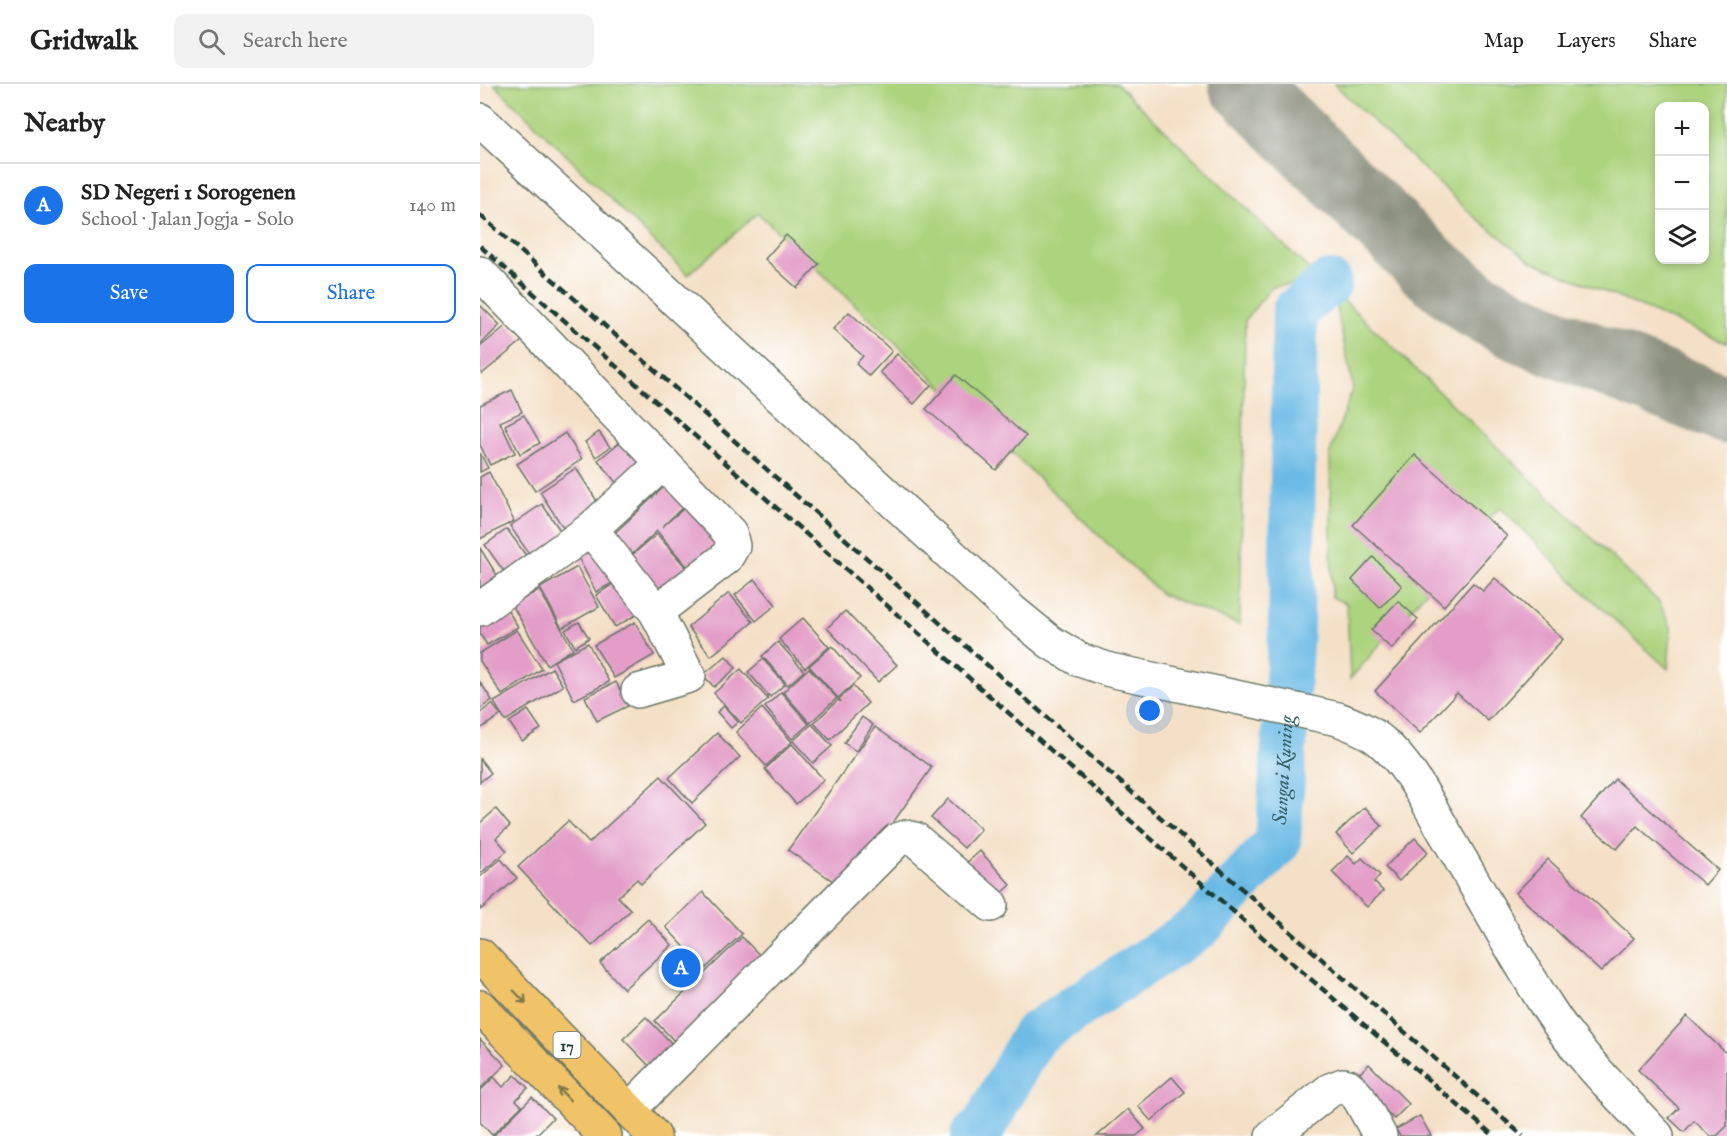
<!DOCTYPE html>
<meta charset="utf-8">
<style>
body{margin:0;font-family:"IM FELL English",serif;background:#f2f2f2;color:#222}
.controls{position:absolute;right:18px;top:18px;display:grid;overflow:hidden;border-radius:12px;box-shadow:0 3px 9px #0003}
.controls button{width:54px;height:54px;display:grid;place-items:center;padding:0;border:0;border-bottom:2px solid #e0e0e0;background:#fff;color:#222;font:30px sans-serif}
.you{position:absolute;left:670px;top:627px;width:21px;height:21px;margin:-15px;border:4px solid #fff;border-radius:50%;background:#1a73e8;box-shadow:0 0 0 9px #1a73e833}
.badge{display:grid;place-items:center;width:39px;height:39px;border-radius:50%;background:#1a73e8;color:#fff;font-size:20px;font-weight:700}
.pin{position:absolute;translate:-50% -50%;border:3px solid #fff;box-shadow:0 2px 6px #0006}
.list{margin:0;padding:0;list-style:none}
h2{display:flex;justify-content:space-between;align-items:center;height:78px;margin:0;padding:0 24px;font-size:26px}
h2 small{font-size:20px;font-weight:400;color:#767676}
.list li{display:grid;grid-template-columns:39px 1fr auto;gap:18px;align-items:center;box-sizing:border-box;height:84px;padding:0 24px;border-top:2px solid #e0e0e0}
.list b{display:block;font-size:22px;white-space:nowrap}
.list p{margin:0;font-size:20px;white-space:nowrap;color:#767676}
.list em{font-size:20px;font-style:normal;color:#767676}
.actions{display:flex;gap:12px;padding:18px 24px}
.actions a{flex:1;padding:14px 0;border:2px solid #1a73e8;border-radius:12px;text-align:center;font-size:21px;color:#1a73e8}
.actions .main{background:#1a73e8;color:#fff}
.icon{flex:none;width:33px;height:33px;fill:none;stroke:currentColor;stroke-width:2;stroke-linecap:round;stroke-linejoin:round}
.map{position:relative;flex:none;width:1247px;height:1052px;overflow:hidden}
header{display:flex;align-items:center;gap:36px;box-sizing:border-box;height:84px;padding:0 30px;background:#fff;border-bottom:2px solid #e0e0e0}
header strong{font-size:28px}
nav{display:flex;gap:33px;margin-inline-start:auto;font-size:21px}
.search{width:420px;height:54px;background:#f2f2f2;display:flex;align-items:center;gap:15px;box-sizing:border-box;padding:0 21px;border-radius:12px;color:#767676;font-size:22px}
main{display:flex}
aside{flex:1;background:#fff}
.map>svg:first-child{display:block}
.green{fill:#acd37d;stroke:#668858;stroke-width:1.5;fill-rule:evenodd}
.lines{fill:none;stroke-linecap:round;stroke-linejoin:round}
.river{stroke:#6abae5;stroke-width:46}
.taxiway{stroke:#8a8e7d;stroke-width:69}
.building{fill:#e39dc8}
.minor-casing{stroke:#6a7667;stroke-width:36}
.highway-casing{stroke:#6a7667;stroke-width:36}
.minor{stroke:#fff;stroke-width:33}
.highway{stroke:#f0c369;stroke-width:33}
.rail{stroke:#1f3d34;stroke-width:4.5;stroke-dasharray:9 4.5;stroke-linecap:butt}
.oneway{stroke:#7d794c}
.labels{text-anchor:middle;stroke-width:4.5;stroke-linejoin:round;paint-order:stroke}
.shield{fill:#fff;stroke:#627771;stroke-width:1.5}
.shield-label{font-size:16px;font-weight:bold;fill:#1f3d34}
.water-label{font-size:20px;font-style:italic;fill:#366269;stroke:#fff}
</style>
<header>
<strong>Gridwalk</strong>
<div class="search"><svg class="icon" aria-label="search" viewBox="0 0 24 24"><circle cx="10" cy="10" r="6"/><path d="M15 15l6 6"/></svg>Search here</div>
<nav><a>Map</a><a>Layers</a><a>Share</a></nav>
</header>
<main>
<aside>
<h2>Nearby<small></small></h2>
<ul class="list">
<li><span class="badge">A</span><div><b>SD Negeri 1 Sorogenen</b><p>School · Jalan Jogja - Solo</p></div><em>140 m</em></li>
</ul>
<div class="actions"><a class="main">Save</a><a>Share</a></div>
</aside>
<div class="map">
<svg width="1247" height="1052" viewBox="0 0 1247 1052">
<rect width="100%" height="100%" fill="#fff"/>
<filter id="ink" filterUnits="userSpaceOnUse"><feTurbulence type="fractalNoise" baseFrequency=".0167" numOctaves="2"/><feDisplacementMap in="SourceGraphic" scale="12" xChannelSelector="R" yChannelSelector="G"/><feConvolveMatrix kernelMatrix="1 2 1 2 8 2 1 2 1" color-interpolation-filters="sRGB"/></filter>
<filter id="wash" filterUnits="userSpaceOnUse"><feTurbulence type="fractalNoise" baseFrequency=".008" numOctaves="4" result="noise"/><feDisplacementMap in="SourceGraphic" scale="24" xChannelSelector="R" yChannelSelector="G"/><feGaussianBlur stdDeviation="1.35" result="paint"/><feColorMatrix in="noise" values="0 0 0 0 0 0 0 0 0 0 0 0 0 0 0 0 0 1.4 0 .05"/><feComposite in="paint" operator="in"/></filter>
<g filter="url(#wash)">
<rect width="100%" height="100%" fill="#f4e0c6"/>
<g class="green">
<path d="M14 0H637L840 196 792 203 765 236 760 541 681 510 278 129 208 191Z"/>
<path d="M854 0H1247V259L1051 177 990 129ZM1224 22V176H1180V22Z"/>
<path d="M853 206 1179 518 1191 544 1188 585 1102 506 1020 423 870 595 867 520 852 513 850 369 873 303Z"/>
</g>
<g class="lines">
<path class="river" id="s1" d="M493 1052 503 1044 554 951 719 843 798 758 811 545 815 227 849 199"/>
<path class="taxiway" d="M763 0 949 183 997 221 1034 241 1074 258 1247 326"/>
</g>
<g id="blocks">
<g class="building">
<path d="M306 151 339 180 317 204 285 175Z"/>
<path d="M0 221 20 241 0 261Z"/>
<path d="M369 228 412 267 389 292 376 280 383 272 353 245Z"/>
<path d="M28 240 42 257 2 290 0 287V263Z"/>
<path d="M417 270 451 301 434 320 400 288Z"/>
<path d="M476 291 546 352 516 386 446 325Z"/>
<path d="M32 306 42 328 20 338 35 369 10 381 0 361V321Z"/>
<path d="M44 331 60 359 40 370 25 341Z"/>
<path d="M119 348 130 363 116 373 105 358Z"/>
<path d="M85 349 102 375 55 407 37 380Z"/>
<path d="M151 349 178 383 145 410 118 376Z"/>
<path d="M0 369 8 384 0 388Z"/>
<path d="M935 371 1027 452 964 522 873 441Z"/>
<path d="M96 384 122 425 86 448 60 408Z"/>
<path d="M9 388 34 437 0 455V393Z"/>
<path d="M185 402 204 422 182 443 209 420 243 459 211 487 177 447 145 477 177 450 210 488 174 519 124 459Z"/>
<path d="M62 420 88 458 56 480 30 442Z"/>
<path d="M27 445 52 480 30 496 5 461Z"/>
<path d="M117 463 136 497 116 508 98 473Z"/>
<path d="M0 464 23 501 0 515Z"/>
<path d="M893 473 922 502 900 524 872 496Z"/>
<path d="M97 483 119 523 82 544 60 504Z"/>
<path d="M1015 494 1083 555 1008 637 977 609 940 649 895 607 993 499 1003 507Z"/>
<path d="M275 495 296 521 276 537 255 511Z"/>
<path d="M136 498 156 531 135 543 116 511Z"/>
<path d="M59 506 93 565 67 581 32 521Z"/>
<path d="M249 509 273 538 231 572 208 543Z"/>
<path d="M918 517 938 535 912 565 891 546Z"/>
<path d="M26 523 38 543 7 561 0 550V538Z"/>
<path d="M365 527 417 581 398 598 347 544Z"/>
<path d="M323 534 349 563 325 584 299 555Z"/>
<path d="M99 538 109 554 95 563 85 546Z"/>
<path d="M155 538 174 571 134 594 114 561Z"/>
<path d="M37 546 62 585 22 611 0 577V569Z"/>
<path d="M298 558 324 587 308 601 282 572Z"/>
<path d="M108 559 129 598 94 616 74 577Z"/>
<path d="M352 562 380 594 358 614 329 582Z"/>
<path d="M246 572 256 584 234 603 223 591Z"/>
<path d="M283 575 305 600 290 613 268 588Z"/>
<path d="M72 584 83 602 25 637 14 618Z"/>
<path d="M329 584 357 614 330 639 303 608Z"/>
<path d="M261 585 288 615 261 639 234 609Z"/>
<path d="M0 598 12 616 0 625Z"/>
<path d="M136 598 148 622 117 637 105 613Z"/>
<path d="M373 602 388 619 350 656 334 639 358 616 361 618 359 615Z"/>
<path d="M301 608 329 640 312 655 285 623Z"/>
<path d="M12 620 21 631 0 645V629Z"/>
<path d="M244 622 258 638 251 644 237 628Z"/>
<path d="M282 624 312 658 286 682 256 648Z"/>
<path d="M48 626 61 645 42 657 29 638Z"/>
<path d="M382 633 393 641 376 667 364 659Z"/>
<path d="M332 640 352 662 333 679 313 657Z"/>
<path d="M395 643 452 683 366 806 308 766Z"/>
<path d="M237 649 260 673 212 719 189 694Z"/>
<path d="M312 660 344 696 316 720 285 685Z"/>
<path d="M0 675 11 689 0 698Z"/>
<path d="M181 692 225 739 161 800 157 795 138 813 151 826 112 862 38 783 88 737 109 759Z"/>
<path d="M1135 695 1238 786 1225 801 1157 742 1137 765 1101 734Z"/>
<path d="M468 715 501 745 484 764 451 734Z"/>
<path d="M885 723 902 742 873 769 856 750Z"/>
<path d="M16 725 30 742 16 754 27 767 0 790V739Z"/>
<path d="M935 754 948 768 919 797 905 783Z"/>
<path d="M500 767 531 801 514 816 483 782Z"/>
<path d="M868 772 876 780 882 774 900 791 894 798 903 807 887 823 852 788Z"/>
<path d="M21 775 37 794 0 826V793Z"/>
<path d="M1068 775 1154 854 1121 888 1036 809Z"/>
<path d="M223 808 262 850 225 885 186 843Z"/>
<path d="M168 835 192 861 144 905 120 879Z"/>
<path d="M262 853 289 881 202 965 175 937Z"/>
<path d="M1207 932 1247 970V1042L1237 1052H1230L1214 1037 1204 1048 1189 1034 1199 1024 1158 986Z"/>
<path d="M166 933 201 969 178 991 143 955Z"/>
<path d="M0 955 25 981 0 1005Z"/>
<path d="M889 980 929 1020 914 1035 874 995Z"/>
<path d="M35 991 48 1004 36 1016 42 1022 12 1051 0 1038V1007L14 993 23 1003Z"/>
<path d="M692 993 705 1008 671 1037 658 1022Z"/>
<path d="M52 1013 73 1034 55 1052H13Z"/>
<path d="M648 1025 665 1045 656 1052H617Z"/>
<path d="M940 1032 951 1052H920L916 1045Z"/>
</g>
</g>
</g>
<g filter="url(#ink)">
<use href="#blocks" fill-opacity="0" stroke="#6a7667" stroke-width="1.5"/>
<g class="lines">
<defs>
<g id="minor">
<path d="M0 36 532 527 570 558 600 576 630 586 858 635C873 641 890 647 902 658 930 682 946 716 964 747 999 806 1031 866 1068 924 1098 971 1139 1011 1177 1052"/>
<path d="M0 189 183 379 111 445 0 525"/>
<path d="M111 445 176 528"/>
<path d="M158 607 209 592 176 528 246 474 253 462 250 449 183 379"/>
<path d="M149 1026 417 756 426 753 435 755 511 821"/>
<path d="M792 1052 850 1006 863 1001 868 1002 879 1014 900 1052"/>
</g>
<g id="highway">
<path d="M0 871 174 1052"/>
<path d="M0 923 125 1052"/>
</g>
</defs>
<use href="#minor" class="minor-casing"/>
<use href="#highway" class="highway-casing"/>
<use href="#minor" class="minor"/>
<use href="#highway" class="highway"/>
<g class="rail">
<path d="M0 131 514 587 1043 1052"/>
<path d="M0 162 805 873 1014 1052"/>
</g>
</g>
<defs><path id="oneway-shaft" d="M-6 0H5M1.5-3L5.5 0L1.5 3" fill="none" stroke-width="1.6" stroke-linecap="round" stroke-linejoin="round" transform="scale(1.5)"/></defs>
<g class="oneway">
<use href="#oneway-shaft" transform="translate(40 913) rotate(46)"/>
<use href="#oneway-shaft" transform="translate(84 1010) rotate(-134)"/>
</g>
</g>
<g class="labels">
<rect class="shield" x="73.5" y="948" width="27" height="26" rx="4.5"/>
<g class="shield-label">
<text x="87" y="967">17</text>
</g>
<g class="water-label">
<text dy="7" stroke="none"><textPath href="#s1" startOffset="504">Sungai Kuning</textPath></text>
</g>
</g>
</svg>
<div class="controls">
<button>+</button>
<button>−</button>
<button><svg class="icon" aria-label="layers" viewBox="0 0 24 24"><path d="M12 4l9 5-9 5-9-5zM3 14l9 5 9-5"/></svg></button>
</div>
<div class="you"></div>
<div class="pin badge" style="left:201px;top:884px">A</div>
</div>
</main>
